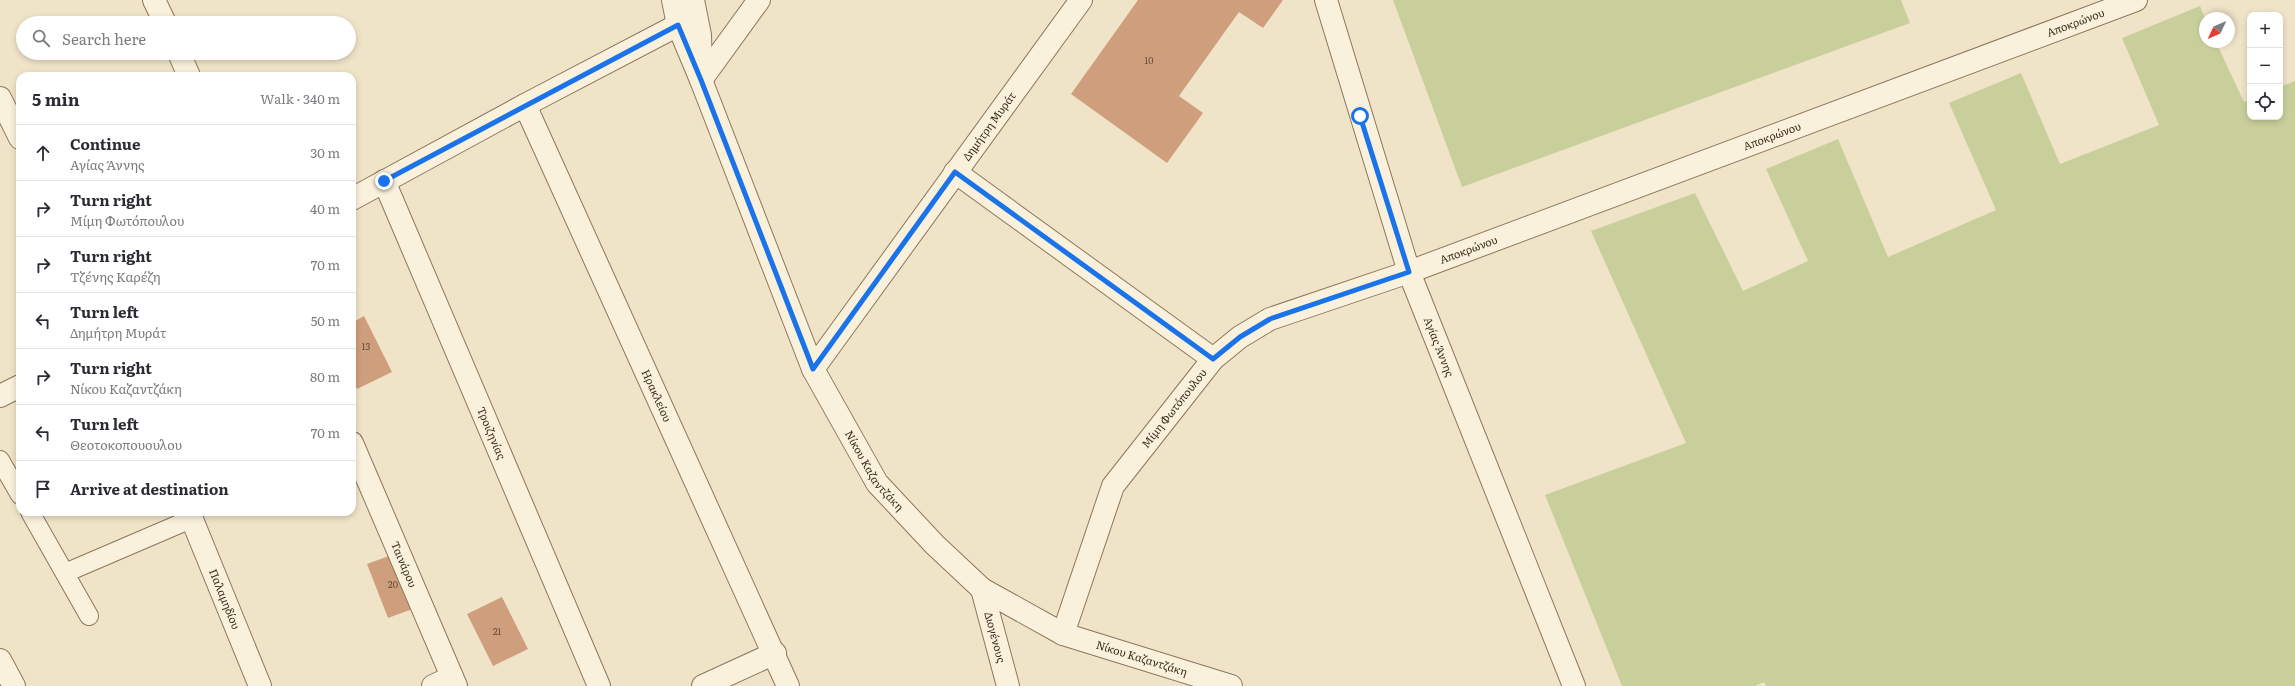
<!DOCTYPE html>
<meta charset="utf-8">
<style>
body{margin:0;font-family:Literata,serif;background:#f2f2f3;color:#2b2b33}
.controls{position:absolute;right:12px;top:12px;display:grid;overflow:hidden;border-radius:8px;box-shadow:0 2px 6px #0003}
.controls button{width:36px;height:36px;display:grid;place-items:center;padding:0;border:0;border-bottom:1px solid #e1e1e2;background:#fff;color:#2b2b33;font:20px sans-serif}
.compass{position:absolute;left:2199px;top:12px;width:36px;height:36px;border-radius:50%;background:#fff;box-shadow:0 2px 6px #0003;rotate:226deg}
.stop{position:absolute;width:12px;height:12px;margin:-9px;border:3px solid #1a73e8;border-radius:50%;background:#fff}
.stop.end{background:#1a73e8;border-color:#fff;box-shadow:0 1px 4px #0008}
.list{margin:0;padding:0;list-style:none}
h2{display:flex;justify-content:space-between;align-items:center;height:52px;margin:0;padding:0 16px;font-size:17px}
h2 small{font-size:13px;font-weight:400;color:#7c7c81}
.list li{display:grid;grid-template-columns:26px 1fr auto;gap:12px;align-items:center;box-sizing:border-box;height:56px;padding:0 16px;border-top:1px solid #e1e1e2}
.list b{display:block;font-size:15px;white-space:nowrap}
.list p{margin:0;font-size:13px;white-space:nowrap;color:#7c7c81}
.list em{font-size:13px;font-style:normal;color:#7c7c81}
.icon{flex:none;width:22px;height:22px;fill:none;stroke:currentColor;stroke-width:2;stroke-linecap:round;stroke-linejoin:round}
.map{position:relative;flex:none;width:2295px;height:686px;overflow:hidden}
.search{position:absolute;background:#fff;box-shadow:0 2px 6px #0003;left:16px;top:16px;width:340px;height:44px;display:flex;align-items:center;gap:10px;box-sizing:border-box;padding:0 14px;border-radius:22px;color:#7c7c81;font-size:15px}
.panel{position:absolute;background:#fff;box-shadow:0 2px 6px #0003;left:16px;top:72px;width:340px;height:444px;border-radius:12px}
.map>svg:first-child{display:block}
.green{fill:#c9cf9b}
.building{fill:#cf9f7d}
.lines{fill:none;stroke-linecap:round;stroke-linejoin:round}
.service-casing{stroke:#8d765c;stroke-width:20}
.minor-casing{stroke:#8d765c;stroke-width:24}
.service{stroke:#faf1dc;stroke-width:18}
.minor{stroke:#faf1dc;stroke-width:22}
.route{stroke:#1a73e8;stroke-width:5}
.labels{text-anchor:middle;stroke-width:3;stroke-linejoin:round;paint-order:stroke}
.number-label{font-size:9px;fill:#624a37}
.street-label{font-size:11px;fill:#3d2e20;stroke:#f7eed8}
</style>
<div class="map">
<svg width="2295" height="686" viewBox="0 0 2295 686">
<rect width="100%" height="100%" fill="#f0e4c8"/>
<g class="green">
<path d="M1393 0H1901L1910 23 1462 187Z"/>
<path d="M2200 6 2205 18V42H2216L2244 102 2250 100V117H2280V87L2295 81V686H1766L1764 682 1755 686H1622L1545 495 1686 443 1591 231 1695 193 1743 291 1808 261 1766 169 1838 139 1888 257 1996 210 1949 103 2021 73 2060 164 2159 125 2122 38Z"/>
</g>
<g class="building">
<path d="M1138 0H1283L1263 28 1239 12 1179 96 1203 113 1167 163 1071 94Z"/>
<path d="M364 316 392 372 357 389 352 379V323Z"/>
<path d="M397 553 418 607 388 618 367 564Z"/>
<path d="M502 597 528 649 493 666 467 614Z"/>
</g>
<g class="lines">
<defs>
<g id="service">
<path d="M0 460 20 495"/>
<path d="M30 512 89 616"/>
<path d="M65 573 191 519"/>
</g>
<g id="minor">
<path d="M154 0 165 23"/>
<path id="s1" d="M673 0 678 25 701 80 813 369 877 483 935 545 982 589 1063 634 1231 686"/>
<path d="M693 0 700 35 701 69"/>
<path id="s2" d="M1326 0 1409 272 1574 686"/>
<path d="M179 53 189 76"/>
<path d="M701 80 759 0"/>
<path d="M0 98 20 138"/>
<path id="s3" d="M525 105 788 686"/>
<path d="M955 172 1213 359"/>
<path id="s4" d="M384 181 599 686"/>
<path d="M352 199 525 105 678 25"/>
<path id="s5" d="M813 369 1081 0"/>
<path d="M0 396 20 386"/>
<path id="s6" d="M352 443 456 686"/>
<path id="s7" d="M189 512 260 686"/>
<path id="s8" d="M982 589 1008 686"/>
<path id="s9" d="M1063 634 1113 486 1213 359 1240 337 1270 319 1409 272 2136 0"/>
<path d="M0 660 14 686"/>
<path d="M433 686 452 677"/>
<path d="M703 686 775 653"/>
</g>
</defs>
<use href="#service" class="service-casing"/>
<use href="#minor" class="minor-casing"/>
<use href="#service" class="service"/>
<use href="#minor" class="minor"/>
</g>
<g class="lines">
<path class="route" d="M384 181 678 25 701 80 813 369 955 172 1213 359 1240 337 1270 319 1409 272 1360 116"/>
</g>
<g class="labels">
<g class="number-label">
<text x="1149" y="64">10</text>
<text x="366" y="350">13</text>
<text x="393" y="588">20</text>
<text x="497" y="635">21</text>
</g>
<g class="street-label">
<text dy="4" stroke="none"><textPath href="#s9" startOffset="1246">Αποκρώνου</textPath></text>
<text dy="4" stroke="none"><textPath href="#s5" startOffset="300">Δημήτρη Μυράτ</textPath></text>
<text dy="4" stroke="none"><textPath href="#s9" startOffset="922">Αποκρώνου</textPath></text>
<text dy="4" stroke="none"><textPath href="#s9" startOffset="598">Αποκρώνου</textPath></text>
<text dy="4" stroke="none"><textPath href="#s2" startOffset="365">Αγίας Άννης</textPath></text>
<text dy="4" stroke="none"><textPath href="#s3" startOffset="319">Ηρακλείου</textPath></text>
<text dy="4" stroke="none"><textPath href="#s9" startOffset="255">Μίμη Φωτόπουλου</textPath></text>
<text dy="4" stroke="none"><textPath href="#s4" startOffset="274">Τροιζηνίας</textPath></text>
<text dy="4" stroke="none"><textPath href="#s1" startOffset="514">Νίκου Καζαντζάκη</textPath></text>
<text dy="4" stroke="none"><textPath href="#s6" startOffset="132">Ταινάρου</textPath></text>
<text dy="4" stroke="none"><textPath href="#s7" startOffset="94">Παλαμηδίου</textPath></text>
<text dy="4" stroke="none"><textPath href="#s8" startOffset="50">Διογένους</textPath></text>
<text dy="4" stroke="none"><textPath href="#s1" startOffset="850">Νίκου Καζαντζάκη</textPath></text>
</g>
</g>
</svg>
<div class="controls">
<button>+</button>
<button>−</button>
<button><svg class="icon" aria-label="locate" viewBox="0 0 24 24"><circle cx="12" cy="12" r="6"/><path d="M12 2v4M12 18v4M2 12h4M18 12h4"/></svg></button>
</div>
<svg class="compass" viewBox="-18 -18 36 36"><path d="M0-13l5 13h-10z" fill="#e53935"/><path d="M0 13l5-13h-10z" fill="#7c7c81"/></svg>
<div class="stop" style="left:1360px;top:116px"></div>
<div class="stop end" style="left:384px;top:181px"></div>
<div class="search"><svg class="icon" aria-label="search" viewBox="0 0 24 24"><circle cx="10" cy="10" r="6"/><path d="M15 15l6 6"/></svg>Search here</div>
<section class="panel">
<h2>5 min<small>Walk · 340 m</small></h2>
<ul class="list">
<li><svg class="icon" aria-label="ahead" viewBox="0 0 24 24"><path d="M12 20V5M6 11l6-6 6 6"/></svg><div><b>Continue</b><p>Αγίας Άννης</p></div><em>30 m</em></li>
<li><svg class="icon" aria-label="right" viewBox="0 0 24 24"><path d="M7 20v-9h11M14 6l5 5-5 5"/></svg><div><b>Turn right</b><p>Μίμη Φωτόπουλου</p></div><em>40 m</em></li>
<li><svg class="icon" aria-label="right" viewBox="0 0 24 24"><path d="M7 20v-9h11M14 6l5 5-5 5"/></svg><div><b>Turn right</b><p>Τζένης Καρέζη</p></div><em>70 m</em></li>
<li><svg class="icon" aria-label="left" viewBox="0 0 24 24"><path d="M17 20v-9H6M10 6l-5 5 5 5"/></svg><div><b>Turn left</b><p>Δημήτρη Μυράτ</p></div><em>50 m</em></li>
<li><svg class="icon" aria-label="right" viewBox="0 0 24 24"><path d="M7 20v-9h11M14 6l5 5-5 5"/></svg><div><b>Turn right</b><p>Νίκου Καζαντζάκη</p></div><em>80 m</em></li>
<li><svg class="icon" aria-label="left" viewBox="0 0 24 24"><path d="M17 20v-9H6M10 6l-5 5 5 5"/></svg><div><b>Turn left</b><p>Θεοτοκοπουουλου</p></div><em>70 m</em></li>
<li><svg class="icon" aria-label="arrive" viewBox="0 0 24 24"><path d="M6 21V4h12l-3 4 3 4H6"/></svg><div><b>Arrive at destination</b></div></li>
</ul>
</section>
</div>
